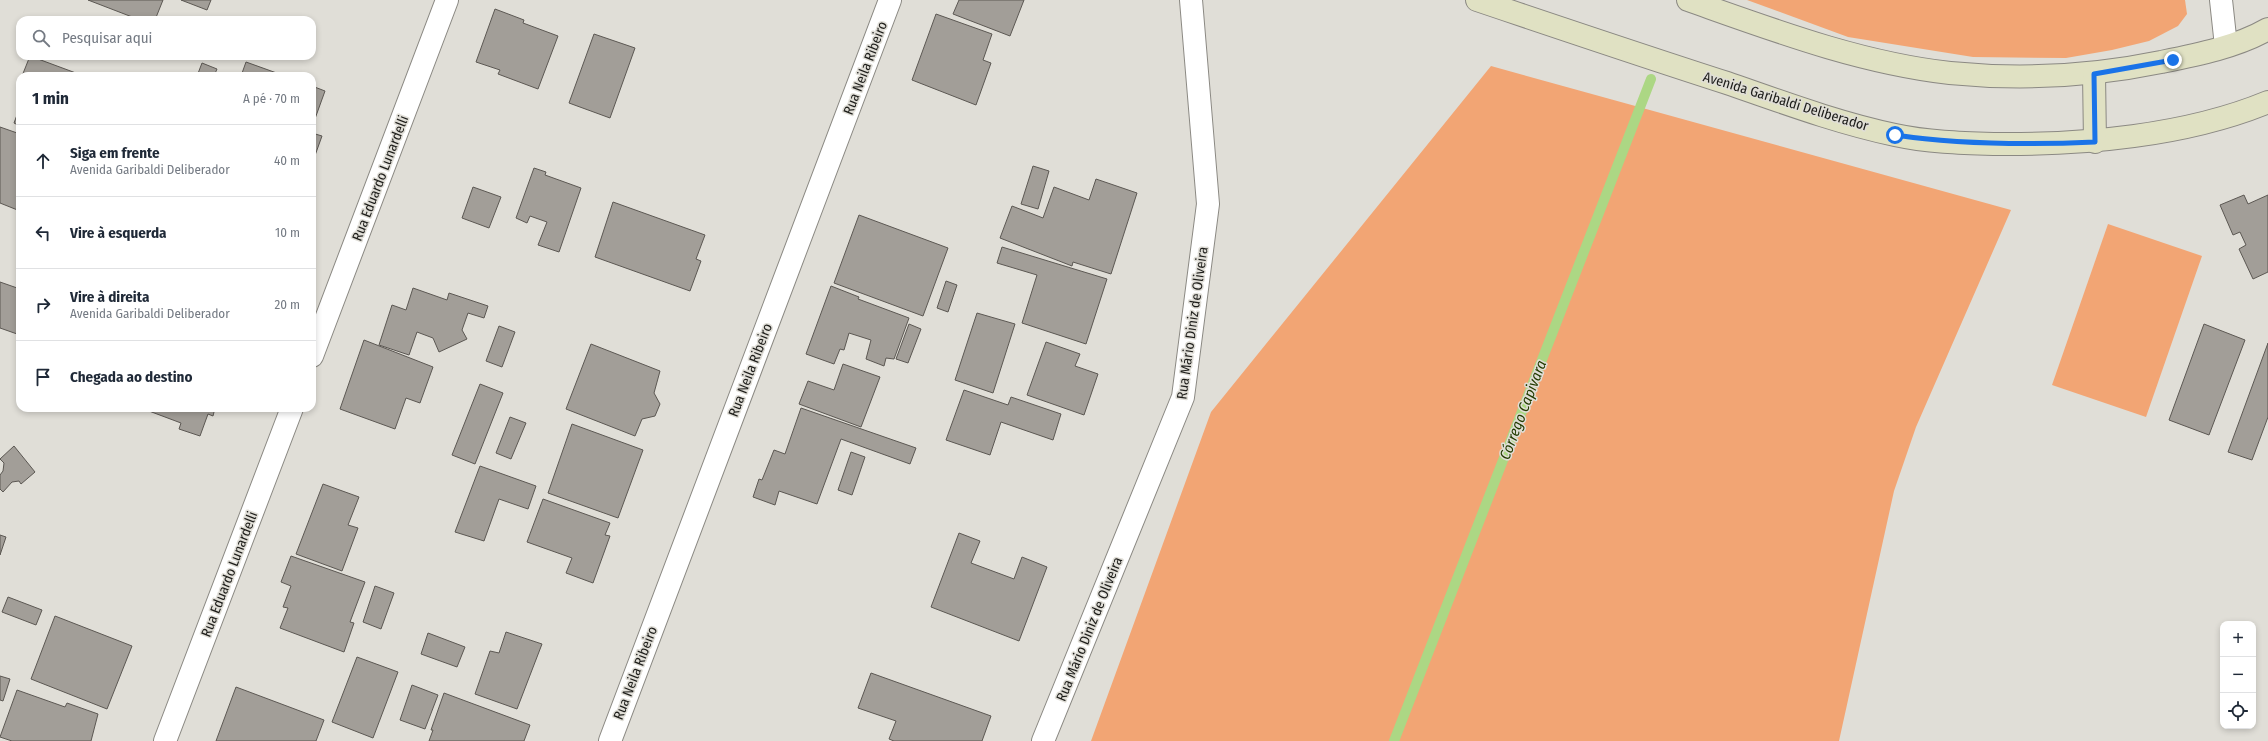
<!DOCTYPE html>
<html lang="pt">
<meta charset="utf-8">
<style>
body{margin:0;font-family:"Fira Sans Condensed",sans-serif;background:#f6f6f7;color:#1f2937}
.controls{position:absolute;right:12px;bottom:12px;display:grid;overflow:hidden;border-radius:8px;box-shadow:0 2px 6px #0003}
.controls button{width:36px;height:36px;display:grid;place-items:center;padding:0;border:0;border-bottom:1px solid #e0e1e3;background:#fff;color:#1f2937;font:20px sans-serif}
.stop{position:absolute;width:12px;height:12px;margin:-9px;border:3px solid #1a73e8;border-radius:50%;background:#fff}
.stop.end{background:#1a73e8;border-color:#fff;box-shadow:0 1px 4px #0008}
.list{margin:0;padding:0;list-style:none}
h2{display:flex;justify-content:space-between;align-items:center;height:52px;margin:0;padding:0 16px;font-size:17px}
h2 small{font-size:13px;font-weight:400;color:#747a83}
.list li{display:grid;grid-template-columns:26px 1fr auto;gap:12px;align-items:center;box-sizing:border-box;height:72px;padding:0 16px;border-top:1px solid #e0e1e3}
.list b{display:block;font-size:15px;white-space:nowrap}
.list p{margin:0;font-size:13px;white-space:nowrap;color:#747a83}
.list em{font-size:13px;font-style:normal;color:#747a83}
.icon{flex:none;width:22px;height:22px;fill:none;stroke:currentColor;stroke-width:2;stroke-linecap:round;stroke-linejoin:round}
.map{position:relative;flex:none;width:2268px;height:741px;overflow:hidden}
.search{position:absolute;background:#fff;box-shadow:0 2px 6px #0003;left:16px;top:16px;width:300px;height:44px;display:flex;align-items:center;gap:10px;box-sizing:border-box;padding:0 14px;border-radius:12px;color:#747a83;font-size:15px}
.panel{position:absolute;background:#fff;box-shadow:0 2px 6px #0003;left:16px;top:72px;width:300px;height:340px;border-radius:12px}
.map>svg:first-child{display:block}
.green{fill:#f2a574}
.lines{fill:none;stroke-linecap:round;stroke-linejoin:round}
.stream{stroke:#acd784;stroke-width:10}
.building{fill:#a29e98;stroke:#5c5853}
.street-casing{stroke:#8b8983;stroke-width:24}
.secondary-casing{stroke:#8b8983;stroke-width:24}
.street{stroke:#fff;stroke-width:22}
.secondary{stroke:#e0e1c3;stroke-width:22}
.route{stroke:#1a73e8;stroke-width:5}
.labels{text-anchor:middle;stroke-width:3;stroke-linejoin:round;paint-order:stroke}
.street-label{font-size:14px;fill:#1d1d1a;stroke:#e0ded7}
.water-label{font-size:15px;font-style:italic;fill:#233c00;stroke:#e0ded7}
</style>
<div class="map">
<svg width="2268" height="741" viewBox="0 0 2268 741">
<rect width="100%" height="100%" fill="#e0ded7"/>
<g class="green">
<path d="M1747 0H2185L2187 14 2178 26 2149 41 2112 50 2066 58 1973 57 1848 37Z"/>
<path d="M1491 66 2011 210 1916 427 1894 491 1839 741H1091L1211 412Z"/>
<path d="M2108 224 2202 256 2146 417 2052 385Z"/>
</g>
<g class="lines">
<path class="stream" d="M1394 741 1651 79"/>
</g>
<g class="building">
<path d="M88 0H163L155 20H140Z"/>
<path d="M181 0H211L207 10Z"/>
<path d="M959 0H1024L1010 36 953 14Z"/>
<path d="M495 9 524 20 523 23 558 36 538 89 498 74 500 70 476 62Z"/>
<path d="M936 14 992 34 983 60 991 63 976 105 912 80Z"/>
<path d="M594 34 635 48 610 118 569 103Z"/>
<path d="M30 56 84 76H22Z"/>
<path d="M246 62 285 76H241Z"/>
<path d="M202 63 217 69 214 76H197Z"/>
<path d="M312 86 325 91 312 127Z"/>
<path d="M20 107V126L14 123Z"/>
<path d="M0 127 20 134V211L0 203Z"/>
<path d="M312 133 322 136 313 161 312 160Z"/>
<path d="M1033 166 1049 171 1038 209 1021 204Z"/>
<path d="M534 168 546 172 545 175 581 188 559 252 538 245 547 222 530 216 527 223 516 218Z"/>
<path d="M1096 179 1137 193 1111 274 1073 262 1072 266 1000 238 1012 206 1043 218 1054 187 1089 200Z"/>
<path d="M473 187 501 197 489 228 462 218Z"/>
<path d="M2244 195 2248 204 2268 195V272L2253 279 2239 249 2246 245 2240 232 2233 235 2220 205Z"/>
<path d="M613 202 705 235 696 259 701 261 690 291 595 257Z"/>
<path d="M859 215 948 248 923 316 834 283Z"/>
<path d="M1002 247 1107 279 1086 344 1022 323 1037 275 997 263Z"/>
<path d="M946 281 957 285 948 312 937 308Z"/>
<path d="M0 282 20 289V335L0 328Z"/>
<path d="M831 286 859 297 858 299 909 318 894 359 886 358 884 366 866 359 871 340 849 333 844 350 840 349 834 364 806 354Z"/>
<path d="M413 288 447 300 449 293 488 306 484 318 468 313 462 330 467 339 439 352 433 338 417 332 409 355 379 345 392 305 406 310Z"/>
<path d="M977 313 1015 324 993 393 955 380Z"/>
<path d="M909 324 921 329 908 363 896 359Z"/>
<path d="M2204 324 2245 340 2209 435 2169 420Z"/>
<path d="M499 326 515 332 502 367 486 361Z"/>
<path d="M364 340 433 367 420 403 406 398 395 429 340 409Z"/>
<path d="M1046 342 1080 354 1075 366 1098 374 1084 415 1027 395Z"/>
<path d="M2268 343V417L2252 460 2228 452Z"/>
<path d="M591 344 660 371 654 393 660 404 655 416 642 419 635 436 566 409Z"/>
<path d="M843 364 880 377 861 427 799 404 808 381 834 390Z"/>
<path d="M480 384 503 393 475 464 452 455Z"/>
<path d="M964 390 1008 405 1011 397 1061 414 1053 440 1001 422 990 455 946 440Z"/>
<path d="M141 408H215L213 416 208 414 200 436 179 429 181 423Z"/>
<path d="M801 408 916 448 910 464 841 439 817 504 779 491 775 505 753 497 759 479 762 480 774 450 785 454Z"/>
<path d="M510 417 526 423 511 459 496 453Z"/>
<path d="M572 424 643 450 618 518 548 493Z"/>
<path d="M14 446 35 472 21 484 19 481 12 482 3 492 0 489V475L3 471 4 463 0 459Z"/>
<path d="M851 452 865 457 852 495 838 490Z"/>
<path d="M480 466 536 486 528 509 499 499 484 541 455 532Z"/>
<path d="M323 484 359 497 348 525 358 528 342 571 296 554Z"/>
<path d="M543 499 610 523 605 535 610 536 593 583 566 573 572 558 527 542Z"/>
<path d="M959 533 980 541 971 563 1014 579 1022 557 1047 567 1019 641 931 607Z"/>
<path d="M0 535 6 537 0 555Z"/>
<path d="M291 556 365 582 350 622 354 623 344 652 280 628 288 608 283 607 291 586 281 582Z"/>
<path d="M375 586 394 593 381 629 363 622Z"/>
<path d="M8 597 42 610 36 625 2 612Z"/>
<path d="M55 616 132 646 107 709 31 679Z"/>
<path d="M506 632 542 644 517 709 475 694 490 651 499 653Z"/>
<path d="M428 633 465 647 457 667 421 654Z"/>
<path d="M357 657 398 672 373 738 332 722Z"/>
<path d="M871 673 991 716 982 741H894L889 739 896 721 858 708Z"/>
<path d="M0 676 10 679 3 701 0 700Z"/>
<path d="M412 685 438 695 425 729 400 720Z"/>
<path d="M236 687 324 720 316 741H216Z"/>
<path d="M17 690 65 707 67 703 98 714 91 741H12L0 737Z"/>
<path d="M444 693 530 725 524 741H429L433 730H431Z"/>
</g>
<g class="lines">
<defs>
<g id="street">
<path d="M2221 0 2226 46"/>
<path d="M312 356 447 0"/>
<path d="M165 741 292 408"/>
<path d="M610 741 890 0"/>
<path d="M1043 741 1183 397 1208 204 1191 0"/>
</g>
<g id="secondary">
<path d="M1477 0C1560 28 1643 56 1727 83 1782 102 1838 123 1895 135 1927 142 1961 143 1994 144 2082 145 2186 136 2268 102"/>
<path d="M1688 0C1773 30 1860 63 1950 73 2021 80 2093 76 2161 62 2196 55 2237 47 2268 29"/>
<path d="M2094 74 2095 142"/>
</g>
</defs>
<use href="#street" class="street-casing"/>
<use href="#secondary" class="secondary-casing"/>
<use href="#street" class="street"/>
<use href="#secondary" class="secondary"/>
</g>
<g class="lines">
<path class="route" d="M1895 135C1962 145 2028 145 2095 142L2094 74 2173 60"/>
</g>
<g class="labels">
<g class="street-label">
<text transform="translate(865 68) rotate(-69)" y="5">Rua Neila Ribeiro</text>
<text transform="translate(1786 101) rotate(17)" y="5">Avenida Garibaldi Deliberador</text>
<text transform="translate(380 178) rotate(-69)" y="5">Rua Eduardo Lunardelli</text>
<text transform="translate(1192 323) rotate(-82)" y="5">Rua Mário Diniz de Oliveira</text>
<text transform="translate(750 370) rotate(-69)" y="5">Rua Neila Ribeiro</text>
<text transform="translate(229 574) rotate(-69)" y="5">Rua Eduardo Lunardelli</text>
<text transform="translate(1089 629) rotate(-68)" y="5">Rua Mário Diniz de Oliveira</text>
<text transform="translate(635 673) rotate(-69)" y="5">Rua Neila Ribeiro</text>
</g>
<g class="water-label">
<text transform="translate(1523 410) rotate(-69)" y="5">Córrego Capivara</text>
</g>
</g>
</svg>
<div class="controls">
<button>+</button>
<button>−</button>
<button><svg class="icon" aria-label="locate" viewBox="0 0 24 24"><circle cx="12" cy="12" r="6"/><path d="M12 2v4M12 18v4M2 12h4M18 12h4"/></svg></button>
</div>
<div class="stop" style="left:1895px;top:135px"></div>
<div class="stop end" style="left:2173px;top:60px"></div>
<div class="search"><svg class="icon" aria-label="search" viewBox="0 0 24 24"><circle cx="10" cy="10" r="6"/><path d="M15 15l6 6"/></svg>Pesquisar aqui</div>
<section class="panel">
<h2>1 min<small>A pé · 70 m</small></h2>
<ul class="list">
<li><svg class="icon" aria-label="ahead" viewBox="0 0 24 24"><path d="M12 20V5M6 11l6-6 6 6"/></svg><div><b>Siga em frente</b><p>Avenida Garibaldi Deliberador</p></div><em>40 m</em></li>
<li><svg class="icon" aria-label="left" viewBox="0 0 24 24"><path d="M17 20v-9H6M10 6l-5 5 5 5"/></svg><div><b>Vire à esquerda</b></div><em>10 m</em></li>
<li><svg class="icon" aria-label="right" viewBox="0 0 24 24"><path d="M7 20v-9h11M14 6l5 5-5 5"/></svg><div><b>Vire à direita</b><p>Avenida Garibaldi Deliberador</p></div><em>20 m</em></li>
<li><svg class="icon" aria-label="arrive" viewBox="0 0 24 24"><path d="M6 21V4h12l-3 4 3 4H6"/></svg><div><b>Chegada ao destino</b></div></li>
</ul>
</section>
</div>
